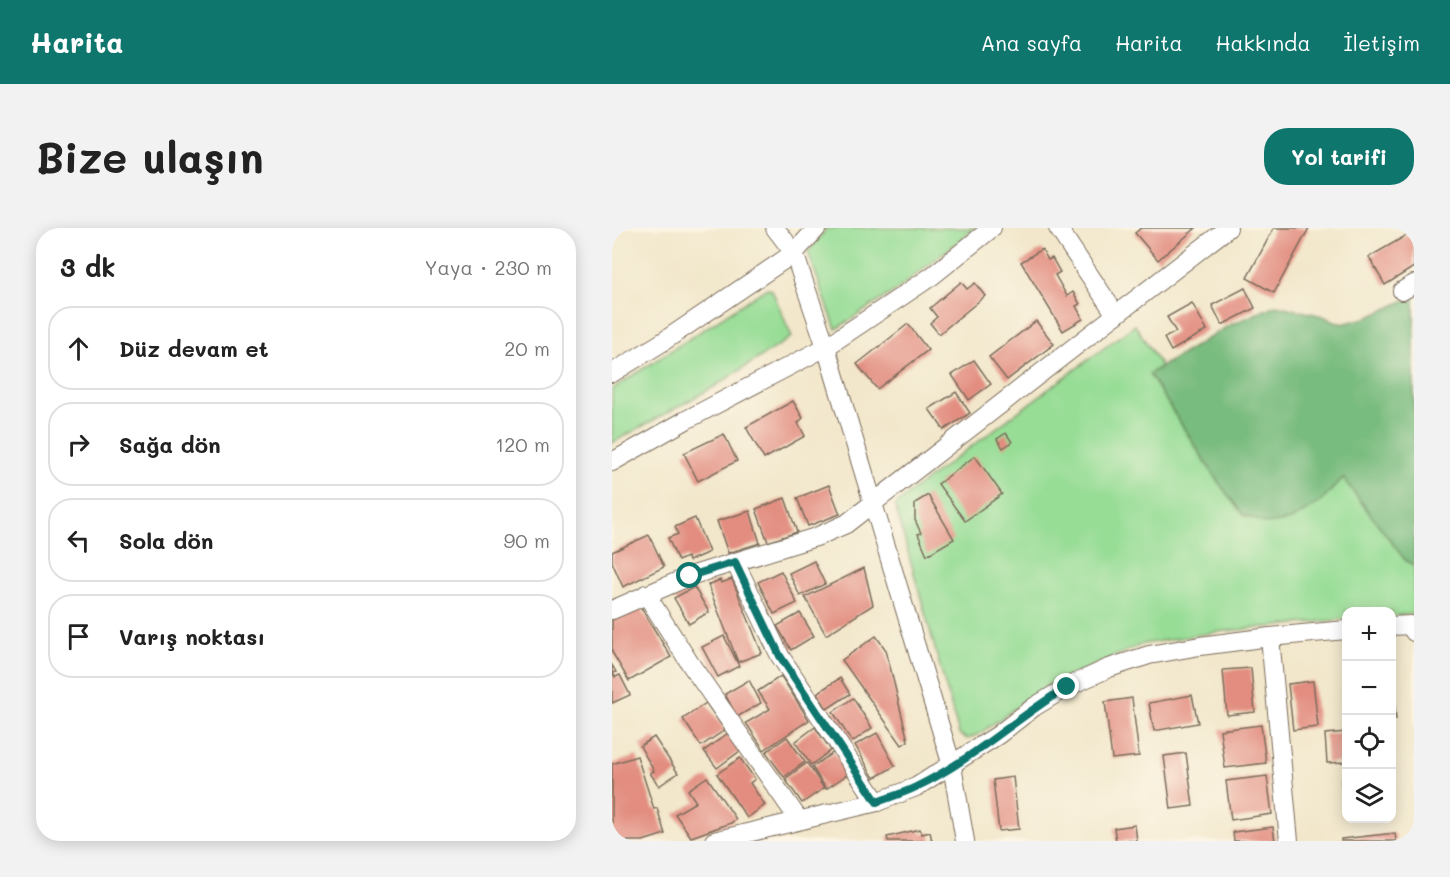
<!DOCTYPE html>
<html lang="tr">
<meta charset="utf-8">
<style>
body{margin:0;font-family:Mali,sans-serif;background:#f2f2f2;color:#222}
.controls{position:absolute;right:18px;bottom:18px;display:grid;overflow:hidden;border-radius:12px;box-shadow:0 3px 15px #0003}
.controls button{width:54px;height:54px;display:grid;place-items:center;padding:0;border:0;border-bottom:2px solid #e0e0e0;background:#fff;color:#222;font:30px sans-serif}
.stop{position:absolute;width:18px;height:18px;margin:-14px;border:4px solid #0f766e;border-radius:50%;background:#fff}
.stop.end{background:#0f766e;border-color:#fff;box-shadow:0 2px 6px #0008}
.list{margin:0;padding:0;list-style:none}
h2{display:flex;justify-content:space-between;align-items:center;height:78px;margin:0;padding:0 24px;font-size:26px}
h2 small{font-size:20px;font-weight:400;color:#767676}
.list li{display:grid;grid-template-columns:39px 1fr auto;gap:18px;align-items:center;box-sizing:border-box;height:84px;margin:0 12px 12px;padding:0 12px;border:2px solid #e0e0e0;border-radius:24px}
.list b{display:block;font-size:22px;white-space:nowrap}
.list em{font-size:20px;font-style:normal;color:#767676}
.icon{flex:none;width:33px;height:33px;fill:none;stroke:currentColor;stroke-width:2;stroke-linecap:round;stroke-linejoin:round}
.map{position:relative;flex:none;width:802px;height:613px;overflow:hidden;border-radius:24px}
header{display:flex;align-items:center;gap:36px;box-sizing:border-box;height:84px;padding:0 30px;background:#0f766e;color:#fff}
header strong{font-size:28px}
nav{display:flex;gap:33px;margin-inline-start:auto;font-size:21px}
.intro{display:flex;align-items:center;justify-content:space-between;box-sizing:border-box;height:144px;padding:0 36px}
h1{margin:0;font-size:42px}
.button{padding:15px 27px;border-radius:24px;background:#0f766e;color:#fff;font-size:21px;font-weight:700}
main{display:flex;gap:36px;padding:0 36px}
aside{flex:1;background:#fff;border-radius:24px;box-shadow:0 3px 15px #0003}
.map>svg:first-child{display:block}
.green{fill:#97dd96;stroke:#69845a;stroke-width:1.5}
.forest{fill:#79bc7f;stroke:#5a734e;stroke-width:1.5}
.building{fill:#e28d80}
.lines{fill:none;stroke-linecap:round;stroke-linejoin:round}
.minor-casing{stroke:#7b6c5b;stroke-width:20}
.minor{stroke:#fff;stroke-width:18}
.route{stroke:#0f766e;stroke-width:8}
</style>
<header>
<strong>Harita</strong>
<nav><a>Ana sayfa</a><a>Harita</a><a>Hakkında</a><a>İletişim</a></nav>
</header>
<div class="intro"><h1>Bize ulaşın</h1><a class="button">Yol tarifi</a></div>
<main>
<aside>
<h2>3 dk<small>Yaya · 230 m</small></h2>
<ul class="list">
<li><svg class="icon" aria-label="ahead" viewBox="0 0 24 24"><path d="M12 20V5M6 11l6-6 6 6"/></svg><div><b>Düz devam et</b></div><em>20 m</em></li>
<li><svg class="icon" aria-label="right" viewBox="0 0 24 24"><path d="M7 20v-9h11M14 6l5 5-5 5"/></svg><div><b>Sağa dön</b></div><em>120 m</em></li>
<li><svg class="icon" aria-label="left" viewBox="0 0 24 24"><path d="M17 20v-9H6M10 6l-5 5 5 5"/></svg><div><b>Sola dön</b></div><em>90 m</em></li>
<li><svg class="icon" aria-label="arrive" viewBox="0 0 24 24"><path d="M6 21V4h12l-3 4 3 4H6"/></svg><div><b>Varış noktası</b></div></li>
</ul>
</aside>
<div class="map">
<svg width="802" height="613" viewBox="0 0 802 613">
<rect width="100%" height="100%" fill="#fcf5e5"/>
<filter id="ink" filterUnits="userSpaceOnUse"><feTurbulence type="fractalNoise" baseFrequency=".0167" numOctaves="2"/><feDisplacementMap in="SourceGraphic" scale="12" xChannelSelector="R" yChannelSelector="G"/><feConvolveMatrix kernelMatrix="1 2 1 2 8 2 1 2 1" color-interpolation-filters="sRGB"/></filter>
<filter id="wash" filterUnits="userSpaceOnUse"><feTurbulence type="fractalNoise" baseFrequency=".008" numOctaves="4" result="noise"/><feDisplacementMap in="SourceGraphic" scale="24" xChannelSelector="R" yChannelSelector="G"/><feGaussianBlur stdDeviation="1.35" result="paint"/><feColorMatrix in="noise" values="0 0 0 0 0 0 0 0 0 0 0 0 0 0 0 0 0 1.4 0 .05"/><feComposite in="paint" operator="in"/></filter>
<g filter="url(#wash)">
<rect width="100%" height="100%" fill="#f2e7cb"/>
<g class="green">
<path d="M215 0H363L286 61 224 101 196 24Z"/>
<path d="M155 60 160 62 180 109 100 160 0 215V161Z"/>
<path d="M523 97 549 138 537 146 607 255 631 287 707 275 731 250 793 332 802 337V386L780 388V383H734V391L605 404 531 416 432 459 367 506 355 511 347 506 283 278 298 264Z"/>
</g>
<path class="forest" d="M802 68V337L793 332 731 250 707 275 679 292 655 296 631 287 607 255 537 146 618 97 664 77 711 88 730 96 757 89Z"/>
<g id="blocks">
<g class="building">
<path d="M529 0H584L546 32 523 5Z"/>
<path d="M662 0H697L662 65 635 50Z"/>
<path d="M802 3V39L773 57 757 29Z"/>
<path d="M430 21 436 32 440 30 448 44 443 47 455 68 461 64 468 76 464 78 471 91 451 103 409 34Z"/>
<path d="M349 54 355 61 363 55 373 68 327 106 318 95 325 89 318 80Z"/>
<path d="M633 60 643 80 610 97 600 77Z"/>
<path d="M580 75 595 102 559 123 552 110 564 104 555 89Z"/>
<path d="M424 93 442 116 395 152 377 129Z"/>
<path d="M296 96 316 122 265 161 245 136Z"/>
<path d="M362 132 379 156 357 172 340 147Z"/>
<path d="M344 164 358 185 332 202 317 181Z"/>
<path d="M181 173 191 190 186 195 193 208 152 231 134 199Z"/>
<path d="M394 205 400 214 391 220 385 211Z"/>
<path d="M112 206 125 233 86 253 72 225Z"/>
<path d="M363 228 390 266 353 293 326 256Z"/>
<path d="M217 257 228 286 196 298 185 270Z"/>
<path d="M316 267 342 311 315 327 306 306 309 305 303 292V275Z"/>
<path d="M173 270 185 304 156 314 144 281Z"/>
<path d="M138 283 148 315 116 325 105 293Z"/>
<path d="M83 290 97 324 77 333 75 329 66 333 56 310 66 306 63 299Z"/>
<path d="M37 307 52 339 11 359 0 334V324Z"/>
<path d="M202 333 213 356 188 368 177 345Z"/>
<path d="M252 340 261 377 214 407 193 369Z"/>
<path d="M169 343 185 375 162 386 146 354Z"/>
<path d="M120 351 150 425 126 434 96 357 108 352 109 355Z"/>
<path d="M82 359 97 384 77 396 62 370Z"/>
<path d="M27 376 59 429 17 453 0 424V392Z"/>
<path d="M188 385 202 408 179 422 165 398Z"/>
<path d="M112 408 127 438 106 449 90 419Z"/>
<path d="M264 408 274 422 296 513 290 517 230 432Z"/>
<path d="M0 437 4 444 1 445 3 449 8 447 18 467 0 475Z"/>
<path d="M639 440 643 484 615 487 611 442Z"/>
<path d="M169 448 197 492 152 522 134 495 158 481 146 463Z"/>
<path d="M228 450 238 466 215 481 205 465Z"/>
<path d="M137 452 149 475 125 489 113 466Z"/>
<path d="M701 453 706 499 681 502 676 456Z"/>
<path d="M780 456H781L784 491H780Z"/>
<path d="M580 467 586 495 542 503 537 475Z"/>
<path d="M241 470 260 500 240 514 221 484Z"/>
<path d="M520 470 527 528 500 531 493 474Z"/>
<path d="M94 475 113 502 89 518 71 491Z"/>
<path d="M649 497 654 535 613 540 608 502Z"/>
<path d="M203 499 219 522 199 537 183 514Z"/>
<path d="M734 504V534L715 535 713 506Z"/>
<path d="M116 505 128 523 105 540 92 523Z"/>
<path d="M265 505 283 538 262 550 243 517Z"/>
<path d="M42 509 66 545 47 558 38 545 42 543 28 518Z"/>
<path d="M175 509 193 534 172 549 154 524Z"/>
<path d="M222 524 236 546 214 561 200 539Z"/>
<path d="M574 525 581 578 559 581 552 528Z"/>
<path d="M25 528 42 581 45 580 53 606 31 613H0V536Z"/>
<path d="M128 530 143 551 138 555 153 577 135 590 105 546Z"/>
<path d="M195 535 212 560 190 575 173 551Z"/>
<path d="M655 548 660 586 619 592 614 553Z"/>
<path d="M95 549 124 591 119 595 79 609 63 586 84 574 76 562Z"/>
<path d="M401 549 407 601 387 603 381 552Z"/>
<path d="M729 553H734V587H733Z"/>
<path d="M523 597 525 613H504L502 600Z"/>
<path d="M661 599 663 613H622L621 604Z"/>
<path d="M308 601 310 606 318 604 320 613H276L275 609Z"/>
<path d="M783 605 784 613H729V611Z"/>
</g>
</g>
</g>
<g filter="url(#ink)">
<use href="#blocks" fill-opacity="0" stroke="#7b6c5b" stroke-width="1.5"/>
<g class="lines">
<defs>
<g id="minor">
<path d="M163 0 182 25 214 119 340 538 353 613"/>
<path d="M446 0 504 87"/>
<path d="M790 63 802 56"/>
<path d="M0 145 49 115 182 25 205 0"/>
<path d="M0 234 74 192 214 119 320 48 380 0"/>
<path d="M123 334 168 428 265 574"/>
<path d="M34 366 79 437 187 592"/>
<path d="M0 382 78 348 204 309 234 296 616 0"/>
<path d="M780 398 798 397 802 404"/>
<path d="M658 409 677 613"/>
<path d="M102 613 265 574 304 559 386 507 422 479 455 459 497 440 537 427 588 418 658 409 734 402"/>
</g>
</defs>
<use href="#minor" class="minor-casing"/>
<use href="#minor" class="minor"/>
</g>
</g>
<g class="lines" filter="url(#ink)">
<path class="route" d="M78 348 123 334 168 428 265 574C278 569 292 565 304 559 359 533 404 490 455 459"/>
</g>
</svg>
<div class="controls">
<button>+</button>
<button>−</button>
<button><svg class="icon" aria-label="locate" viewBox="0 0 24 24"><circle cx="12" cy="12" r="6"/><path d="M12 2v4M12 18v4M2 12h4M18 12h4"/></svg></button>
<button><svg class="icon" aria-label="layers" viewBox="0 0 24 24"><path d="M12 4l9 5-9 5-9-5zM3 14l9 5 9-5"/></svg></button>
</div>
<div class="stop" style="left:78px;top:348px"></div>
<div class="stop end" style="left:455px;top:459px"></div>
</div>
</main>
